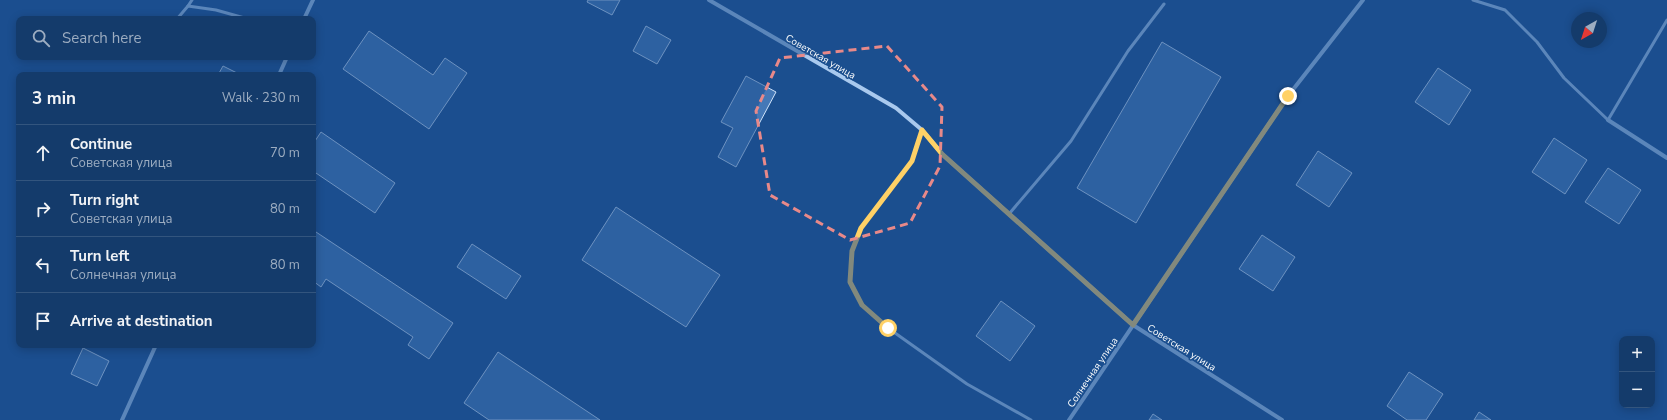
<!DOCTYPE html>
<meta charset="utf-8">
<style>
body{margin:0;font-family:"Nunito Sans",sans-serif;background:#214673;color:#f1f3f6}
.controls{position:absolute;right:12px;bottom:12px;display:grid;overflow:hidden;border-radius:8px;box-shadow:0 2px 10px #0003}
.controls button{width:36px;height:36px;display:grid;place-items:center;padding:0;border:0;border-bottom:1px solid #33557e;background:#143b6b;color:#f1f3f6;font:20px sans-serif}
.compass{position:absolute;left:1571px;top:12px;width:36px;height:36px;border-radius:50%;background:#143b6b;box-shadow:0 2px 10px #0003;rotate:219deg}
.stop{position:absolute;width:12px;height:12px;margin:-9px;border:3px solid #ffd166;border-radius:50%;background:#fff}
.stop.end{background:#ffd166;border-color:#fff;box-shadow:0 1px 4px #0008}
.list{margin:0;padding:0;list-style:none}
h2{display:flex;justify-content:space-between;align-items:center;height:52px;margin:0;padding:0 16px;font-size:17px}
h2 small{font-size:13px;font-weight:400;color:#9dadc1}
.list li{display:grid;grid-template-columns:26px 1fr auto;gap:12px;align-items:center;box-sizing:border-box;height:56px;padding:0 16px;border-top:1px solid #33557e}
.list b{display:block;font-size:15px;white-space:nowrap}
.list p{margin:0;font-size:13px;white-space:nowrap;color:#9dadc1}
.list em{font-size:13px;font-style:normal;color:#9dadc1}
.icon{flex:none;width:22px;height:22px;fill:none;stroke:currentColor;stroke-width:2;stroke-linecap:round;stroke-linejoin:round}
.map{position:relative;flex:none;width:1667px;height:420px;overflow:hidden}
.search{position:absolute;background:#143b6b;box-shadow:0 2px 10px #0003;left:16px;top:16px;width:300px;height:44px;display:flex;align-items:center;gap:10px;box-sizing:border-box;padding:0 14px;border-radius:8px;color:#9dadc1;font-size:15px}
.panel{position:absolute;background:#143b6b;box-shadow:0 2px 10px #0003;left:16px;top:72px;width:300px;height:276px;border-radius:8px}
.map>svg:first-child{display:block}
.building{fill:#4478b7;stroke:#cfe3fa}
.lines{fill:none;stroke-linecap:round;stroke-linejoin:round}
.service{stroke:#a9c9ee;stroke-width:3}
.minor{stroke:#a9c9ee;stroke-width:4}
.route{stroke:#ffd166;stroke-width:5}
.marked{fill:none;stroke:#e88989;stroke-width:3;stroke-dasharray:8 5;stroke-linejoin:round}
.labels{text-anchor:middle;stroke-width:3;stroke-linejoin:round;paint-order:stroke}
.street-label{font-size:10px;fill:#fff;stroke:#1b4f8f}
</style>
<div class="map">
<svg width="1667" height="420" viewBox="0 0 1667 420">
<rect width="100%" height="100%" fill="#1b4f8f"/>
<g class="building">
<path d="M588 0H620L612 15 587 2Z"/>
<path d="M646 26 671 40 657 64 633 51Z"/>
<path d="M369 31 433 75 445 58 467 73 429 129 343 69Z"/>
<path d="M1162 42 1221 77 1136 223 1077 188Z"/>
<path d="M223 66 241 75H218Z"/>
<path d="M1438 68 1471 90 1449 125 1415 102Z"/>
<path d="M746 76 776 92 736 167 718 157 733 128 721 122Z"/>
<path d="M321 132 395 183 375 213 313 171V144Z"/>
<path d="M1554 138 1587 160 1565 194 1532 172Z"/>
<path d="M1318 151 1352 173 1329 207 1296 185Z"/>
<path d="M1608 168 1641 190 1619 224 1585 202Z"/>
<path d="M616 207 720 275 686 327 582 260Z"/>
<path d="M313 230 453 323 429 359 408 345 413 337 326 279 321 287 313 281Z"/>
<path d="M1262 235 1295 257 1273 291 1239 269Z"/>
<path d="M472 244 521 276 506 299 457 267Z"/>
<path d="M1001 301 1035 326 1010 361 976 336Z"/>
<path d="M83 348 109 361 97 386 71 374Z"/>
<path d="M498 352 600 420H489L464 403Z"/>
<path d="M1409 372 1443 394 1426 420H1407L1387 406Z"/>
<path d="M1479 412 1491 420H1474Z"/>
<path d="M1153 414 1162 420H1149Z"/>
</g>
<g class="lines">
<g class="service">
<path d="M1473 0 1505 10 1537 42 1564 78 1608 120 1667 20"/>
<path d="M188 6 192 0"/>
<path d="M177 19 188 6 216 10 248 19"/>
<path d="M922 130 912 161 861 228 852 251 850 281 862 305 888 328 967 384 1031 420"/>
<path d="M1009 214 1071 141 1128 51 1164 4"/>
</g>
<g class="minor">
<path d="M709 0 896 108 922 130 942 154 1133 325 1282 420"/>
<path d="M304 19 313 0"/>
<path d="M279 75 287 57"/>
<path d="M1608 120 1667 158"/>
<path d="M122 420 156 345"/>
<path d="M1069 420 1288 96 1363 0"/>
</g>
</g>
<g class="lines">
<path class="route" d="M888 328 862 305 850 282 852 251 861 228 912 161 922 130 942 154 1133 325 1288 96"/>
</g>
<path d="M0 0H1667V420H0ZM887 46 942 107 940 166 910 223 850 240 770 195 756 111 780 58Z" fill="#1b4f8f" fill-opacity=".55" fill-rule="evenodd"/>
<path class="marked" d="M887 46 942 107 940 166 910 223 850 240 770 195 756 111 780 58Z"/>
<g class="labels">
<g class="street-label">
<text transform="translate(821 56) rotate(30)" y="4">Советская улица</text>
<text transform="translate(1182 347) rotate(32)" y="4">Советская улица</text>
<text transform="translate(1092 372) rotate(-56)" y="4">Солнечная улица</text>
</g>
</g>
</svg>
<div class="controls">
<button>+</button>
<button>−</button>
</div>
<svg class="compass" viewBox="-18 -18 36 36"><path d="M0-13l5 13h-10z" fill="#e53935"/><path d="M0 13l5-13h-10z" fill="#9dadc1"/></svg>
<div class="stop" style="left:888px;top:328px"></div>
<div class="stop end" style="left:1288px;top:96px"></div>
<div class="search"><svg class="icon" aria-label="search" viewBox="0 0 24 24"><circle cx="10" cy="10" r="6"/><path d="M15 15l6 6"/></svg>Search here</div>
<section class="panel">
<h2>3 min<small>Walk · 230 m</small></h2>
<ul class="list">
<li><svg class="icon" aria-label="ahead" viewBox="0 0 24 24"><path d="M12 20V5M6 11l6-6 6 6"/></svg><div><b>Continue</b><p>Советская улица</p></div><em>70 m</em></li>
<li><svg class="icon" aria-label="right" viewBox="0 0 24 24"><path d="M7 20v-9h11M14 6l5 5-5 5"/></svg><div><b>Turn right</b><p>Советская улица</p></div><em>80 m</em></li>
<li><svg class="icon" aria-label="left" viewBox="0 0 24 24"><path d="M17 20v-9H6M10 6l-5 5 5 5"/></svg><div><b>Turn left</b><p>Солнечная улица</p></div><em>80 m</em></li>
<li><svg class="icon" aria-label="arrive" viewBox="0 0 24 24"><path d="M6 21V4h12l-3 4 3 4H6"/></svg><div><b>Arrive at destination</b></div></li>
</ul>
</section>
</div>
